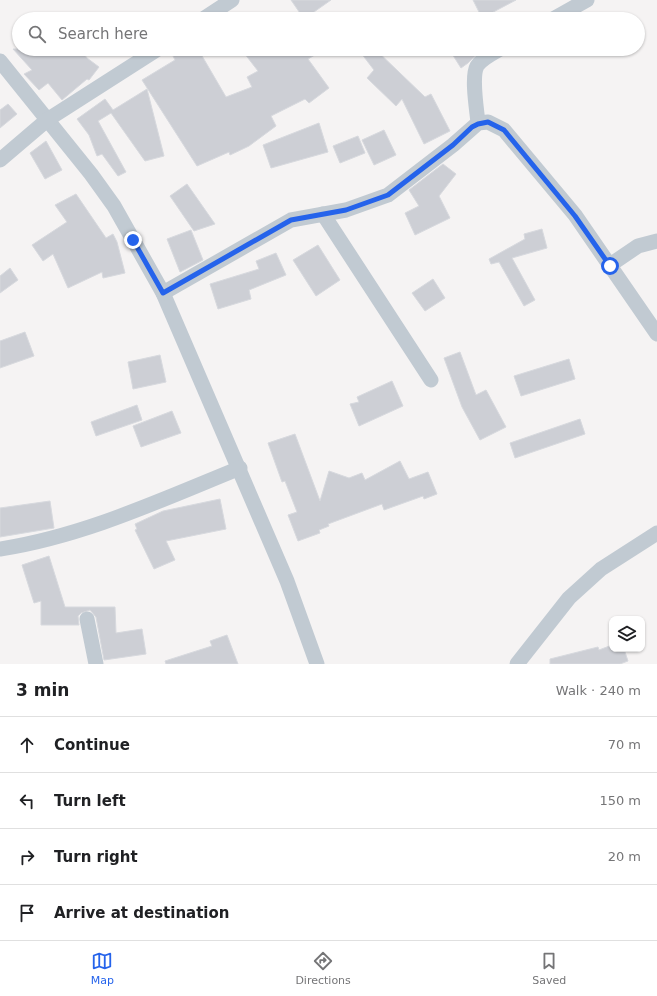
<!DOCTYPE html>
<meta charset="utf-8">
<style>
body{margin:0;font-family:"DejaVu Sans",sans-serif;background:#f2f2f2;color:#202124}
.controls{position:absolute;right:12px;bottom:12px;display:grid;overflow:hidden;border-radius:8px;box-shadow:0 1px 3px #0004}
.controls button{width:36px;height:36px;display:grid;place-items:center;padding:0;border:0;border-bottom:1px solid #e0e0e0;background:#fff;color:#202124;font:20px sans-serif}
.stop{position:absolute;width:12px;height:12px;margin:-9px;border:3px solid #2563eb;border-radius:50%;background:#fff}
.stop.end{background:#2563eb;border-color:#fff;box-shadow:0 1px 4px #0008}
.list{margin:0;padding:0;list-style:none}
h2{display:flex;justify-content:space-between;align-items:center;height:52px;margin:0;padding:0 16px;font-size:17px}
h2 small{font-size:13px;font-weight:400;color:#757577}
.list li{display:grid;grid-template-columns:26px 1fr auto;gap:12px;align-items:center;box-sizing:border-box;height:56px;padding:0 16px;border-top:1px solid #e0e0e0}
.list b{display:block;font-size:15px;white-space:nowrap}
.list em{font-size:13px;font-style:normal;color:#757577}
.icon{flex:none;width:22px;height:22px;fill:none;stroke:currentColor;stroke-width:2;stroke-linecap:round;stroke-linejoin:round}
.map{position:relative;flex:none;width:657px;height:664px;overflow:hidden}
.search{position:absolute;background:#fff;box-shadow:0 1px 3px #0004;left:12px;right:12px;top:12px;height:44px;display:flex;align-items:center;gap:10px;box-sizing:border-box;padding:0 14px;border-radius:22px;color:#757577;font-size:15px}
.sheet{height:276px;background:#fff}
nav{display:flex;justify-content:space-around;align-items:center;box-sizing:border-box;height:56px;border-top:1px solid #e0e0e0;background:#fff;font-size:11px;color:#757577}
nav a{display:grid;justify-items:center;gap:2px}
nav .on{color:#2563eb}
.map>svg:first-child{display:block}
.building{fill:#cdcfd5;stroke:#d7d9de}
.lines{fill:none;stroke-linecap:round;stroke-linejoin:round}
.minor{stroke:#c1cad2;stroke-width:15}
.route{stroke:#2563eb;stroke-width:5}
</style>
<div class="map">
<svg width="657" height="664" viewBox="0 0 657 664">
<rect width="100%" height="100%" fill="#f5f3f3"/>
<g class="building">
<path d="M291 0H331L304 19Z"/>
<path d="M473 0H516L482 18Z"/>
<path d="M13 49H80L87 58 99 67 89 80 87 79 62 100 48 83 39 90 24 74 32 70Z"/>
<path d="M185 49H198L226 97 252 87 247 77 258 71 241 49H325L308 59 329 88 309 103 305 99 271 116 276 126 249 146 230 155 229 152 197 166 142 80 175 60 173 56Z"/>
<path d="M358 49H375L425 97 431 94 450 131 424 144 402 99 396 106 367 78 374 70Z"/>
<path d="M449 49H482L468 63 461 68Z"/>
<path d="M147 89 164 156 145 161 111 113 98 121 126 172 118 176 102 154 97 156 89 135 77 119 105 99 113 110Z"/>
<path d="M8 104 17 114 0 128V110Z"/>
<path d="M319 123 328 152 271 168 263 145Z"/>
<path d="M384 130 396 155 374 165 362 140Z"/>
<path d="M358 136 365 153 340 163 333 146Z"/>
<path d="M46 141 62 170 45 179 30 153Z"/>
<path d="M443 164 456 174 439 196 450 218 415 235 405 213 419 206 409 190Z"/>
<path d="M187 184 215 224 194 231 170 196Z"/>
<path d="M76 194 106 238 113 234 117 242 125 273 103 278 102 272 68 288 53 254 43 261 32 245 67 222 55 205Z"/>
<path d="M542 229 547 248 512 258 535 300 524 306 499 262 491 264 489 259 525 239 524 234Z"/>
<path d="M191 230 203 260 180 272 167 239Z"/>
<path d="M318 245 340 280 316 296 293 260Z"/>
<path d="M276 253 286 275 249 290 251 299 218 309 210 284 259 269 256 261Z"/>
<path d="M10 268 18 280 0 293V276Z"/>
<path d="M433 279 445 298 425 311 412 293Z"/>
<path d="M25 332 34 356 0 368V341Z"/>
<path d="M460 352 476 395 486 390 506 427 480 440 462 407 444 358Z"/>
<path d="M160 355 166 382 133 389 128 362Z"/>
<path d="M569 359 575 379 521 396 514 376Z"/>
<path d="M392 381 403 406 359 426 350 404 359 402 357 397Z"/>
<path d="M137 405 142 420 96 436 91 422Z"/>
<path d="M172 411 181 433 141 447 133 426Z"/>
<path d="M580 419 585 434 515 458 510 443Z"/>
<path d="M295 434 320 501 329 471 349 478 362 473 365 480 400 461 409 479 428 472 437 494 424 499 423 496 384 510 382 504 328 524 329 526 319 530 320 533 298 541 288 515 297 512 285 481 282 482 268 443Z"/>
<path d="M220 499 226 529 166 541 175 560 154 569 135 530 137 529 135 524 163 511Z"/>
<path d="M50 501 54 528 0 537V508Z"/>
<path d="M49 556 65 607H115L116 633 142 629 146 654 104 660 96 617 90 610 81 613 78 616 79 625H41V601L34 603 22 565Z"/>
<path d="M227 635 238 664H166L165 661 212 646 210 641Z"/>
<path d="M612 645V649H624L628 661 620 664H550V659L598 647 599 650Z"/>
</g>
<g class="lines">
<g class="minor">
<path d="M203 19 232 0"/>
<path d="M553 19 587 0"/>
<path d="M0 61 91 174 114 206 163 293 287 581 317 664"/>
<path d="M478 123C477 111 471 77 477 66 481 59 493 53 500 49"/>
<path d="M0 160 47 120 158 49"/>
<path d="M323 214 431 380"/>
<path d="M610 265 638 246 657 241"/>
<path d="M163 293 291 220 346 210 388 195 453 145 478 123 488 122 504 130 575 215 657 334"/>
<path d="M0 549C84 536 161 500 240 468"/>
<path d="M87 619 96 664"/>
<path d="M517 664 569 598 601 569 657 533"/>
</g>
</g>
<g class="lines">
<path class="route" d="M133 240 163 293 291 220 346 210 388 195 453 145 472 127 478 124 488 122 504 130 575 216 610 266"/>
</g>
</svg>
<div class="controls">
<button><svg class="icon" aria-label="layers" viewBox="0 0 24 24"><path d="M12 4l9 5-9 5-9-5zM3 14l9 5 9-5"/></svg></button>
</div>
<div class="stop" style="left:610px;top:266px"></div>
<div class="stop end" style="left:133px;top:240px"></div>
<div class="search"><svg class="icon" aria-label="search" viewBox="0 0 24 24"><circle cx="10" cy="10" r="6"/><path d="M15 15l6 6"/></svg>Search here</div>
</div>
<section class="sheet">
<h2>3 min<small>Walk · 240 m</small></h2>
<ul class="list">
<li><svg class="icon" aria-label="ahead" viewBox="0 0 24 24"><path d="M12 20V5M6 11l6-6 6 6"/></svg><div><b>Continue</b></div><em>70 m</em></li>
<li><svg class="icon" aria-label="left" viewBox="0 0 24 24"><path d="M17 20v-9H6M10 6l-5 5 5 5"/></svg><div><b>Turn left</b></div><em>150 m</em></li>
<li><svg class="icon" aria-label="right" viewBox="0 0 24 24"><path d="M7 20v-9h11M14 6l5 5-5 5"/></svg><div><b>Turn right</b></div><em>20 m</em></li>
<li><svg class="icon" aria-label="arrive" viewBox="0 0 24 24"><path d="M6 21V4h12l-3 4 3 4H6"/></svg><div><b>Arrive at destination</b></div></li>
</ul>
</section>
<nav>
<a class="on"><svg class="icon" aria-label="map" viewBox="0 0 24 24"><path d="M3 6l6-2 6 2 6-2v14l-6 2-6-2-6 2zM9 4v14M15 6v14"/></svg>Map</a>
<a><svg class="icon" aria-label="directions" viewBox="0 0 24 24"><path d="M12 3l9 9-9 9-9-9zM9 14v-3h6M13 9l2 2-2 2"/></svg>Directions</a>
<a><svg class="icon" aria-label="saved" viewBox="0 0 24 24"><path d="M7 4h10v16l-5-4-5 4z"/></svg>Saved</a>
</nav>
